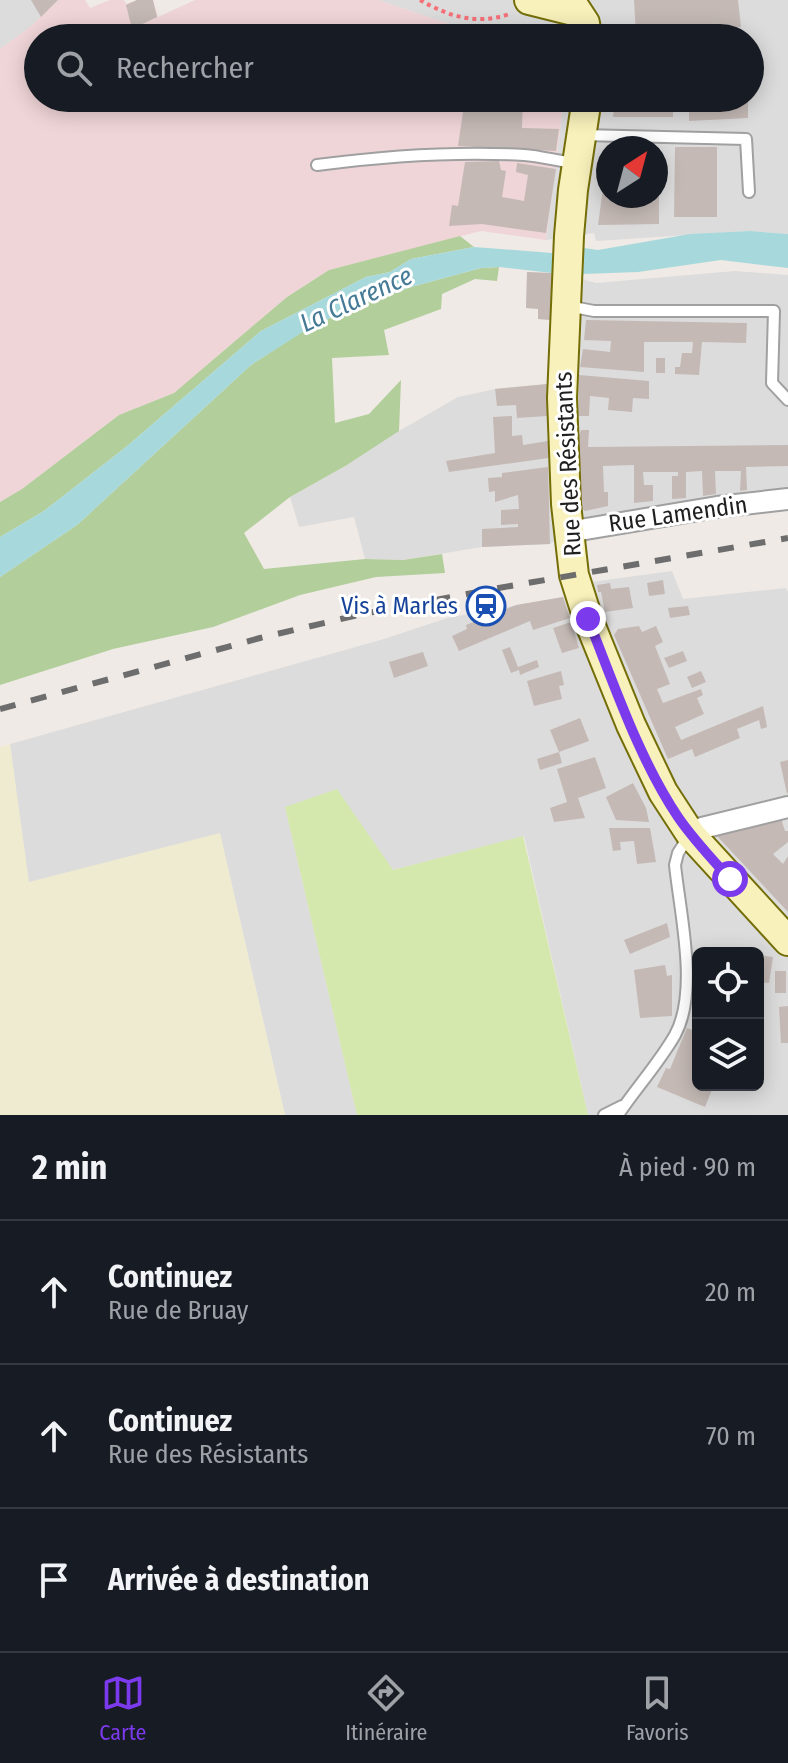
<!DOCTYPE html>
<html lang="fr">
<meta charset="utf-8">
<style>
body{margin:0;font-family:"Fira Sans Condensed",sans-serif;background:#242831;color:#f1f3f6}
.controls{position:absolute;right:24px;bottom:24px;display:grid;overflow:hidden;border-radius:12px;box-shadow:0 4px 20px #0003}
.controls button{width:72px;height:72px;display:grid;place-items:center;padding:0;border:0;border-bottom:2px solid #363941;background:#171b24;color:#f1f3f6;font:40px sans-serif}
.compass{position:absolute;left:596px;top:136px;width:72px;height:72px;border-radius:50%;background:#171b24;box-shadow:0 4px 20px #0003;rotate:36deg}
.stop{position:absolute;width:24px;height:24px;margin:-18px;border:6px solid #7c3aed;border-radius:50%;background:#fff}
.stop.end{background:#7c3aed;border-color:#fff;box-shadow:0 2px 8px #0008}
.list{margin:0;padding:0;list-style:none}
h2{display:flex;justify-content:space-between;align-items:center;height:104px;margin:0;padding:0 32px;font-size:34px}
h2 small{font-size:26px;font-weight:400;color:#9ea1a6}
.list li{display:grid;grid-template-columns:52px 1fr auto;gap:24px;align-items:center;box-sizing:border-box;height:144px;padding:0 32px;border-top:2px solid #363941}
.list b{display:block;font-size:30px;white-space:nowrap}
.list p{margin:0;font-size:26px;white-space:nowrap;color:#9ea1a6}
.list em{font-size:26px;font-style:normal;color:#9ea1a6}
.icon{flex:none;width:44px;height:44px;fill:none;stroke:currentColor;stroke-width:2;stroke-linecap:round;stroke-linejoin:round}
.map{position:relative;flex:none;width:788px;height:1115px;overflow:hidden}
.search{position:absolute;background:#171b24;box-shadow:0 4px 20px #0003;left:24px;right:24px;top:24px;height:88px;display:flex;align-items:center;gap:20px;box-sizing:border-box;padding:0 28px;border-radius:44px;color:#9ea1a6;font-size:30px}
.sheet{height:536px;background:#171b24}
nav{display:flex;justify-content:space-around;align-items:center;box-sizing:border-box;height:112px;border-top:2px solid #363941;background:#171b24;font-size:22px;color:#9ea1a6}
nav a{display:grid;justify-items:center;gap:4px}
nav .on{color:#7c3aed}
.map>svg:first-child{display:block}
.residential{fill:#dddcdc;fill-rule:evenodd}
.commercial{fill:#f0d5d8}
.farmland{fill:#eeebd1}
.grass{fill:#d4e8ad}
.forest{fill:#b2ce9b}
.water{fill:#a7d9dc}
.building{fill:#c4b9b5}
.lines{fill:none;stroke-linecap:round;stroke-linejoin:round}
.lane-casing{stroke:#a0a0a0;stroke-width:14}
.street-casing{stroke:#a0a0a0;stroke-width:24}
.secondary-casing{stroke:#746e08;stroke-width:32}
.path{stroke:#f67078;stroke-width:4;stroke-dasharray:4 4;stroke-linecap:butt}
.lane{stroke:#fff;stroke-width:10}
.street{stroke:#fff;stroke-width:20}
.secondary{stroke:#f8f1bb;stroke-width:28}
.rail{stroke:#6d6d6d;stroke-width:6;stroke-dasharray:16 16;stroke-linecap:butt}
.route{stroke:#7c3aed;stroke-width:10}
.labels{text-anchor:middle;stroke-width:6;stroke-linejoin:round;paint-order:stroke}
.street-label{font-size:24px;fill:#1f1f1f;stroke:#fff}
.transit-label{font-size:24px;fill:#164399;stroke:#fff;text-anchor:end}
.water-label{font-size:26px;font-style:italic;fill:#447a95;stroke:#fff}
</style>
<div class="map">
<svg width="788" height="1115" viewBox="0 0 788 1115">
<rect width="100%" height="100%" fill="#efeae5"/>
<g class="residential">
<path d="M0 0H58L29 28 0 49Z"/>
<path d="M378 0H788V234L750 231 596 241 594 233 546 240 564 98H750V38H483L470 31ZM608 148H656V196H608Z"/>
<path d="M735 271 788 275V499L568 532 550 544 482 547 403 560 365 559 354 517 299 527 290 497 347 465 399 431 458 397 495 389 547 384 550 320 538 319V309L526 308 527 272 568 275 596 283Z"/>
<path d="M672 571 683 599 786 588 788 592V1115H588L524 836 393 870 285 807 357 1115H285L220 834 28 883 10 744 384 639 447 618 563 597 588 619 591 582ZM698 953H758V1085H698Z"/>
</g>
<path class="commercial" d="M58 0H85L90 8 110 0H124L126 4 137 0H153L158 17 195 0H378L470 31 483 38H38V98H564L546 240 481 231 329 270 287 297 174 393 119 415 22 489 0 502V49L29 28Z"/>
<path class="farmland" d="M10 744 29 882 220 833 285 1115H0V747Z"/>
<path class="grass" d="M337 789 393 870 523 836 588 1115H357L285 807Z"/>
<g class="forest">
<path d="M460 236 474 247 411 259 390 272 366 277 261 331 126 447 44 511 0 537V502L22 489 119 415 174 393 287 297 329 270Z"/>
<path d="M499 267 497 281 475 279 442 294 441 309 384 330 389 355 332 358 335 423 369 414 401 380 399 431 347 465 290 497 244 533 264 569 365 559 403 560 442 554 445 573 376 577 300 595 213 627 113 649 0 685V577L77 525 251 365 305 330 349 309 411 287 481 268Z"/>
</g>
<g class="water">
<path d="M750 231 788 234V268L721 260 638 272 583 274 584 248 598 250 690 234Z"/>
<path d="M474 247 552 253V273L499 267 481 268 411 287 349 309 306 330 251 365 77 525 0 577V537L44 511 126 447 261 331 366 277 390 272 411 259Z"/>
</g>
<g class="building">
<path d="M31 0H58L41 17Z"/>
<path d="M137 0H153L157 17 132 29 126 5Z"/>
<path d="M634 0H738L741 27 636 34Z"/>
<path d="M465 98H523L522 128 559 129 556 151 458 146Z"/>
<path d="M615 98H673V117H613Z"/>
<path d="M689 98H748V118L689 121Z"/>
<path d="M675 147H717V217H674Z"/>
<path d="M499 161 501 170 506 171 502 197 524 201 528 175 516 172 517 163 556 169 546 233 482 224 449 226 452 205 458 206 465 162Z"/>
<path d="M605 174H608V196H659V224L598 225Z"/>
<path d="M527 272 552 273 550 320 538 319V309L526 308Z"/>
<path d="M586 320 747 323 746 343 702 342 699 375 675 374V367H680L682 353H692L693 342H644V372L580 367 583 349 610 352 611 341 584 340Z"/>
<rect x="656" y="358" width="9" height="15"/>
<path d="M579 375 649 381V399L633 398 632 412 608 410 609 398 590 396 589 416H578Z"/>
<path d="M547 384V416L517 418 516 405 497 406 495 389Z"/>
<path d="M512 416V436L522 435 523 445 548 441V458L449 472 446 461 495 453 493 417Z"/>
<path d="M581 430H589L588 447 788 445V466L746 467 747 490 740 491 741 471H715L716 494 703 496 702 471 686 472V498L672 499V476H678V472H643L644 485H653V501L634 503V465L603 466 604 492H608V506L585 511 580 507 577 441Z"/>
<path d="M548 467 550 544 482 547V529L518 527V524L501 525V510L519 509 518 495 495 502V491L489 492 488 478 502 477V473Z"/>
<path d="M663 580 665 594 649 596 647 583Z"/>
<path d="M610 583 611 589 629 587 633 608 605 612 601 592H598L597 585Z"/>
<path d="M563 597 570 618 533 630 530 621 459 651 452 636 467 629 466 625 516 605Z"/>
<path d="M688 606 690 615 670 618 668 608Z"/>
<path d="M571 622 579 648 562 653 553 628Z"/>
<path d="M639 626 642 632 656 626 663 642 655 646 670 684 657 689 663 703 701 689 703 695 697 698 704 714 675 727 681 740 763 706 767 727 761 729 759 720 737 729 740 738 695 757 692 749 668 759 614 635 618 629Z"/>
<path d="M510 647 518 667 537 660 539 667 520 675 519 670 511 673 502 650Z"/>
<path d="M683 651 687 661 669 668 664 658Z"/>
<path d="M423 652 428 666 394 678 389 662Z"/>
<path d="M561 671 564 685 559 686 562 699 534 706 527 681Z"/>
<path d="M701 671 706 682 692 688 687 677Z"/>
<path d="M580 718 589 741 559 752 562 763 540 770 537 759 559 752 550 730Z"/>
<path d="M595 757 606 788 578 798 585 818 554 822 550 808 567 802 557 769Z"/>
<path d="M788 760V793L787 794 780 762Z"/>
<path d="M633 783 646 808 649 822 616 820 606 797Z"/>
<path d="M780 815 785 831H788V842L773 854 783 864 788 856V912L717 836 719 830Z"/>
<path d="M609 828H650L656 862 637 864 634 841 620 842 621 850 613 851Z"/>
<path d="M667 923 670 937 630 954 624 940Z"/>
<path d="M758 955 773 957 769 983 758 982Z"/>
<path d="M665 965 667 976 672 975V1016L640 1018 634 970Z"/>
<rect x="775" y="971" width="11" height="22"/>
<path d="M788 1006V1043H781L779 1007Z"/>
<path d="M687 1028 698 1032V1085L713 1087 705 1107 657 1087 666 1068 670 1069Z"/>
</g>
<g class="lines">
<defs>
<g id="lane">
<path d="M582 135 746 139 749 192"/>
<path d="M317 165C385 156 455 151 524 155 540 156 557 161 574 163"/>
<path d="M568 306 594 311H774L772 383 788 400"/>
<path d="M604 1115 622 1106"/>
<path d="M618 1115C636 1088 659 1063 675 1035 699 991 680 914 675 865L678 853 689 836"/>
</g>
<g id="street">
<path d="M568 532 717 507 788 499"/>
<path d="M691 835 702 828 788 807"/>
</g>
<g id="secondary">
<path d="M529 0 577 12"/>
<path d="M570 0 585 23 587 38"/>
<path d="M587 98 573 190 569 236 562 398 566 504 574 575 588 619 631 725 663 792 691 835 788 941"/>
</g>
</defs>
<use href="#lane" class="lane-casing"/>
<use href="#street" class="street-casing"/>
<use href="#secondary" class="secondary-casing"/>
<path class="path" d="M420 0C450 17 476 25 510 14"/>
<use href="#lane" class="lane"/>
<use href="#street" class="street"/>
<use href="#secondary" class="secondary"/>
<path class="rail" d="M0 709 260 638 358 615 493 589 788 538"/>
</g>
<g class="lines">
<path class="route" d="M588 619C614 684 639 759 678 817 693 839 712 859 730 879"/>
</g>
<defs>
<symbol id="station-ring" viewBox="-11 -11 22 22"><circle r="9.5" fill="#fff" stroke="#1a4fb4" stroke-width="1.5"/><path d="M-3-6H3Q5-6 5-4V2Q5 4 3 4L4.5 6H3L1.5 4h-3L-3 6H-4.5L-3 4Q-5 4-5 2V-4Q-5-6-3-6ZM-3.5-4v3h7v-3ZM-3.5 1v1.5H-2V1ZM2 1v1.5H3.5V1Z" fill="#1a4fb4"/></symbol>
</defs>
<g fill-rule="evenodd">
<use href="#station-ring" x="464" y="584" width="44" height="44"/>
</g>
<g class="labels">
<g class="street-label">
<text transform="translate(568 464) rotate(-93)" y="8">Rue des Résistants</text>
<text transform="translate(678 514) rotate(-8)" y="8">Rue Lamendin</text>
</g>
<g class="transit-label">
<text x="458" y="614">Vis à Marles</text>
</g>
<g class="water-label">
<text transform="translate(356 299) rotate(-25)" y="9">La Clarence</text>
</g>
</g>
</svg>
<div class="controls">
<button><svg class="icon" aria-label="locate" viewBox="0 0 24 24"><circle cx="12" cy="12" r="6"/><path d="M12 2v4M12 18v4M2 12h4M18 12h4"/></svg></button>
<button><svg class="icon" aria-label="layers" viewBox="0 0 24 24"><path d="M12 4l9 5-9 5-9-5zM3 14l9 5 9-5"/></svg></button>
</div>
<svg class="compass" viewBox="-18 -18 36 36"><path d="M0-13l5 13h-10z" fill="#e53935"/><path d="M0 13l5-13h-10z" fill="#9ea1a6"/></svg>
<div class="stop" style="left:730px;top:879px"></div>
<div class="stop end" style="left:588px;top:619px"></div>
<div class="search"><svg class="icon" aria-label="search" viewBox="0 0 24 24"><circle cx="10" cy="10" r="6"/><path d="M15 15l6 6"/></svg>Rechercher</div>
</div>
<section class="sheet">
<h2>2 min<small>À pied · 90 m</small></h2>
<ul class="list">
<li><svg class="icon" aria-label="ahead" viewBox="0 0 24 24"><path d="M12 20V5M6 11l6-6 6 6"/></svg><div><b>Continuez</b><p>Rue de Bruay</p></div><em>20 m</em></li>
<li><svg class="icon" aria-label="ahead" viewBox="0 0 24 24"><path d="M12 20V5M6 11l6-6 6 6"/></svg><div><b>Continuez</b><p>Rue des Résistants</p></div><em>70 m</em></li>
<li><svg class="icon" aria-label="arrive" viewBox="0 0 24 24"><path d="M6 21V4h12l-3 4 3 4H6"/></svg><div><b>Arrivée à destination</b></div></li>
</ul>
</section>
<nav>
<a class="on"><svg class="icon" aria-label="map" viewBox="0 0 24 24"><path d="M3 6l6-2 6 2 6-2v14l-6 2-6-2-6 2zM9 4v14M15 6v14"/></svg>Carte</a>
<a><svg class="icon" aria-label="directions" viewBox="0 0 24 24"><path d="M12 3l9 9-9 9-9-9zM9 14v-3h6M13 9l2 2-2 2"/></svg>Itinéraire</a>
<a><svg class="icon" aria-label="saved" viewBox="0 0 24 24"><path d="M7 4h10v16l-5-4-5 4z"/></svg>Favoris</a>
</nav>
